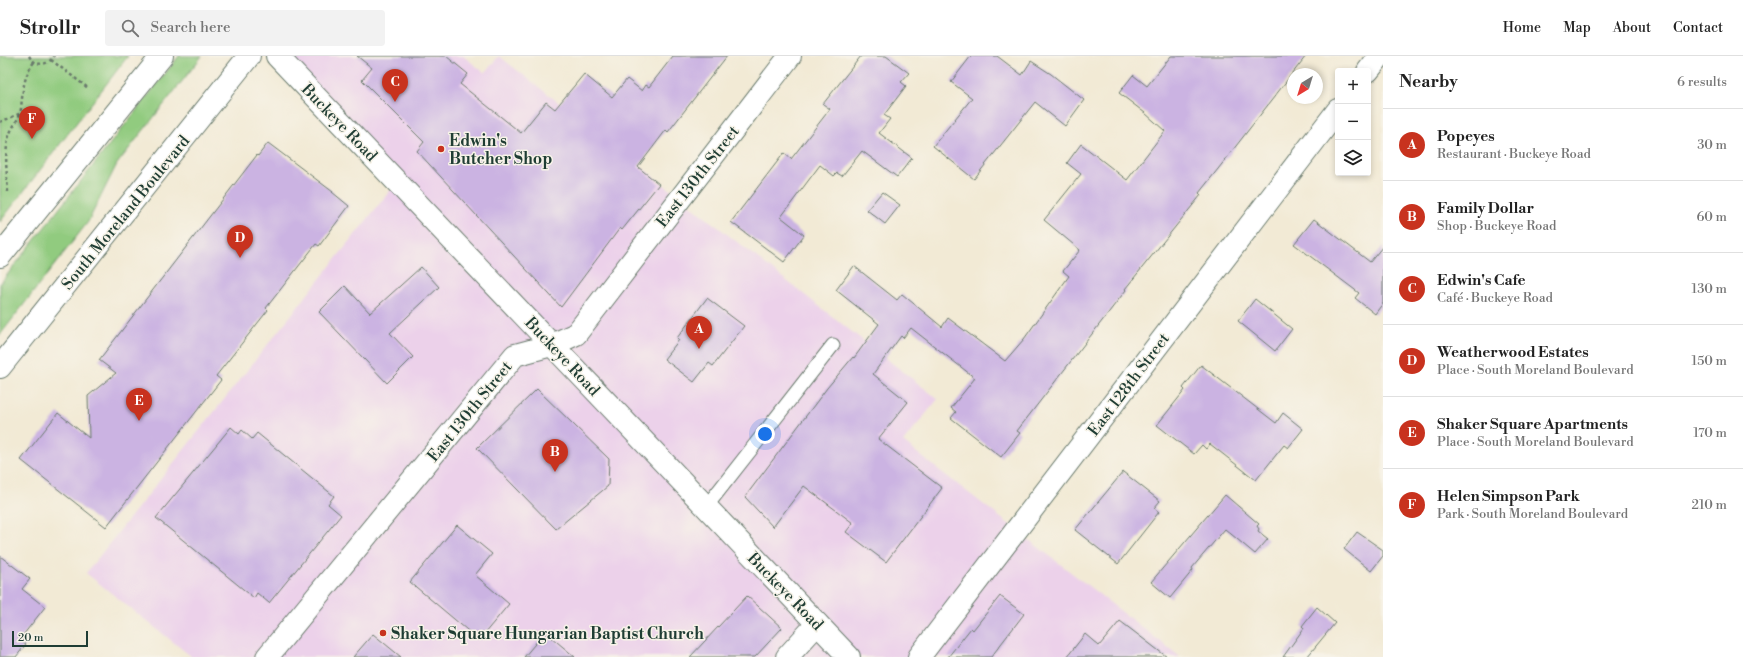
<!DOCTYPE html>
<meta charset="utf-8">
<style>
body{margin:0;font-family:"Libre Bodoni",serif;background:#f2f2f2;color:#222}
.controls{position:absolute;right:12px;top:12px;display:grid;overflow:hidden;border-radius:4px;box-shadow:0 2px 6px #0003}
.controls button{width:36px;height:36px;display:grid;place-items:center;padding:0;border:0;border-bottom:1px solid #e0e0e0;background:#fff;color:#222;font:20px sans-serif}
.compass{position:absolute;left:1287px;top:12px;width:36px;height:36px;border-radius:50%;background:#fff;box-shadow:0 2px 6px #0003;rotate:218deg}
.scale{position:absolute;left:12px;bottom:10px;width:76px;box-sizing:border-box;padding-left:4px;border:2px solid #1f3d34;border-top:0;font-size:11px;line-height:14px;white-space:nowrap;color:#1f3d34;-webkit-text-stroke:3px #f7f3e8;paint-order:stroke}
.you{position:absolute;left:765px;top:378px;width:14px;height:14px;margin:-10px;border:3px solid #fff;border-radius:50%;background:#1a73e8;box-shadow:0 0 0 6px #1a73e833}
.badge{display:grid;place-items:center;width:26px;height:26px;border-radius:50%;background:#c8321e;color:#fff;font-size:13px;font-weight:700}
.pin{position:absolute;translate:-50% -33px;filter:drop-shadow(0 1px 2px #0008)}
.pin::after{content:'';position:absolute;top:21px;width:14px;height:12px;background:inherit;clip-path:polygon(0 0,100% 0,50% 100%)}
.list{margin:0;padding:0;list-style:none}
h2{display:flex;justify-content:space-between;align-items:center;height:52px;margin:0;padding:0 16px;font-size:17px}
h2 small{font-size:13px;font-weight:400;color:#767676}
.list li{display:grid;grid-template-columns:26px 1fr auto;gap:12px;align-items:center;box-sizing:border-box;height:72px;padding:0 16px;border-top:1px solid #e0e0e0}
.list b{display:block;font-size:15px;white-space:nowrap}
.list p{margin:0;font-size:13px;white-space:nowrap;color:#767676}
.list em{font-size:13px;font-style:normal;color:#767676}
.icon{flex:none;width:22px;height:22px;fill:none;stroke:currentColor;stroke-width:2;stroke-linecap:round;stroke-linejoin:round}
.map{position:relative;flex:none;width:1383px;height:601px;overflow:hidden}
header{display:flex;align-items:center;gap:24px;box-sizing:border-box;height:56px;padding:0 20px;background:#fff;border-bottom:1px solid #e0e0e0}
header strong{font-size:19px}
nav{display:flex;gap:22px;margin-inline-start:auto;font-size:14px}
.search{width:280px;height:36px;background:#f2f2f2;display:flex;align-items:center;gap:10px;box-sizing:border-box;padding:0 14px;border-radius:4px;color:#767676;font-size:15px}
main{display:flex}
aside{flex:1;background:#fff}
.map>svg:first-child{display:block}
.built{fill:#ecd1ea}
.green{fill:#91cb7f;stroke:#58845a}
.building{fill:#cbb3e2}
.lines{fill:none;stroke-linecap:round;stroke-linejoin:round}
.service-casing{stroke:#697a6c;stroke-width:15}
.minor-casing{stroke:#697a6c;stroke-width:24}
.tertiary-casing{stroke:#697a6c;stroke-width:24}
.path{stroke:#697a6c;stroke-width:2.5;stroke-dasharray:3 3;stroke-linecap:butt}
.service{stroke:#fff;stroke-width:13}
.minor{stroke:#fff;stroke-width:22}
.tertiary{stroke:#fff;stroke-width:22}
.poi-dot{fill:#c8321e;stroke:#f7f3e8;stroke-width:1.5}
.labels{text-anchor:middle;stroke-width:3;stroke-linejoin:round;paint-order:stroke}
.street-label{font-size:16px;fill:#1f3d34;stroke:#f7f3e8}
.poi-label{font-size:16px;font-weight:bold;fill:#1f3d34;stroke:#f7f3e8;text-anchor:start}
</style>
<header>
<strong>Strollr</strong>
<div class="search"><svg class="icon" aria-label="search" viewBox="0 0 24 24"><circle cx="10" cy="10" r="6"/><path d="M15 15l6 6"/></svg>Search here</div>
<nav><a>Home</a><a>Map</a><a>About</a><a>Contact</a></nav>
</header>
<main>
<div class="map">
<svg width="1383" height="601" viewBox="0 0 1383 601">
<rect width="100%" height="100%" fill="#f7f3e8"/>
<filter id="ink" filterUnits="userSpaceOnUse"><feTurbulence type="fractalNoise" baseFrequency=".025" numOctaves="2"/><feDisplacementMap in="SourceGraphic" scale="8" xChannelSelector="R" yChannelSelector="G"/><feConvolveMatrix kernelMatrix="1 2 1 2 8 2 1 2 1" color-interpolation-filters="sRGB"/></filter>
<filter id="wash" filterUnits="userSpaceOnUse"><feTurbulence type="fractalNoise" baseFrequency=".012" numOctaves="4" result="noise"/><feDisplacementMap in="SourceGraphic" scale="16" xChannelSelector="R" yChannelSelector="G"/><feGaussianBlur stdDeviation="0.9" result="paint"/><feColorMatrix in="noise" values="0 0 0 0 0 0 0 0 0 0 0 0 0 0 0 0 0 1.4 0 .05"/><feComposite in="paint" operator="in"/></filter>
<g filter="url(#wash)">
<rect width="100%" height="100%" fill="#f2ead5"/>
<path class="built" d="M277 0H463L485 17 499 0 938 343 903 386 1180 601H192L86 517 397 126Z"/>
<g class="green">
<path d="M0 0H128L0 166Z"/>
<path d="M179 0H202L117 108 88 166 0 279V228Z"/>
</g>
<g id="blocks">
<g class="building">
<path d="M357 0H446L468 18 460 28 521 77 546 46 555 53 584 18 612 41 627 23 642 35 646 29 649 31 673 0H727L668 76 666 74 638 111 659 128 622 174 620 172 561 251 417 95 424 86 362 24 372 12Z"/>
<path d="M861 0H886L909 17 901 26 906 30 884 59 890 63 879 77 912 102 897 121 862 95 842 120 837 117 834 120 820 109 781 161 804 179 784 206 731 166 784 97 791 103 830 53 823 48Z"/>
<path d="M971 0H997L1022 19 1031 5 1051 18 1084 44 1065 70 1035 46 974 123 933 90 972 42 951 26Z"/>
<path d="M1171 0H1306L1222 108 1199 137 1201 139 1125 233 1126 234 1017 375 1020 377 1001 401 951 362 956 356 951 352 975 322 911 272 903 282 901 280 873 318 908 346 878 383 942 432 886 506 846 476 853 467 804 430 773 471 745 441 827 332 853 301 854 302 879 268 836 234 854 210 897 244 902 238 942 271 948 262 1005 305 1024 283 1069 220 1063 215 1080 194 1044 164 1081 118 1067 107 1081 88 1127 124 1165 75 1145 57 1119 37 1133 19 1147 30Z"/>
<path d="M268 87 333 136H332L349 150 319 190 316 188 266 252 268 254 216 320 221 324 106 471 21 404 58 357 89 382 88 340 116 317 99 304 257 99 258 100Z"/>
<path d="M882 136 900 149 885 168 867 154Z"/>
<path d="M1314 163 1370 206 1383 190V247L1375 258 1355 242 1359 237 1294 188Z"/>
<path d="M421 211 439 231 390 277 413 301 387 327 319 256 345 230 370 257Z"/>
<path d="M707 242 744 270 713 310 709 307 694 326 664 303 679 284 677 282Z"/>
<path d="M1255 243 1292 273 1275 295 1238 265Z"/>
<path d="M1201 309 1276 367 1283 357 1303 373 1288 392 1284 389 1256 424 1210 388 1206 393 1202 389 1194 398 1157 369 1185 334 1183 332Z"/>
<path d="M537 333 609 403 608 430 556 473 477 392Z"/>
<path d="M231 371 239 378 242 374 252 383 257 377 334 440 328 448 341 459 269 547 257 537 254 542 156 462Z"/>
<path d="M1123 416 1160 445 1154 452 1159 456 1118 508 1075 474Z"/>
<path d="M1225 439 1259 468 1257 470 1259 473 1258 475 1268 483 1255 498 1225 473 1192 512 1193 514 1170 542 1151 526Z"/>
<path d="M457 469 492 498 475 519 509 548 479 584 410 526Z"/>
<path d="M1357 476 1383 494V500L1371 515 1344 493Z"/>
<path d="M0 500 30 523 22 533 45 551 20 583 26 588 16 601H0Z"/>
<path d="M747 540 782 572 755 601H690Z"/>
<path d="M1000 540 1024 558 991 601H948L971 572 973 574Z"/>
<path d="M1317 551 1335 567 1307 601H1283L1304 572 1302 570Z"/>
<path d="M1120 565 1167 601H1067L1085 578 1099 590Z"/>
<path d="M545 576 575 601H524Z"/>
<path d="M373 578 401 601H353Z"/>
</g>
</g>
</g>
<g filter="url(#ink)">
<use href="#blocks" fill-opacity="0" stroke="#697a6c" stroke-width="1"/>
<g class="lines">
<defs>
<path id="service" d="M706 451 833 289"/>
<g id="minor">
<path d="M1368 15 1380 0"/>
<path d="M267 601 515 299 552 289 576 278 790 0"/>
<path d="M787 601 817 568"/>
<path d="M919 601 1338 54"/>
</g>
<g id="tertiary">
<path d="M277 0 849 601"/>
<path d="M0 200 162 0"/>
<path d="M0 311 249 0"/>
</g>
</defs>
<use href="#service" class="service-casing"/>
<use href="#minor" class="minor-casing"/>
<use href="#tertiary" class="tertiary-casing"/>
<g class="path">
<path d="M29 0C35 10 47 11 54 0"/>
<path d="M51 4 88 32"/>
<path d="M0 66 19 58"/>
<path d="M8 136C7 118 4 98 9 80 12 70 20 63 21 52 23 34 23 22 34 6"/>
</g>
<use href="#service" class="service"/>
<use href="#minor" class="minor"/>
<use href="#tertiary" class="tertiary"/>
</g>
</g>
<g class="poi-dot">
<circle cx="441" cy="93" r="4"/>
<circle cx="383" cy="577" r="4"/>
</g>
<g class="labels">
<g class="street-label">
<text transform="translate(340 66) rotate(46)" y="6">Buckeye Road</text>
<text transform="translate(697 120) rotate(-52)" y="6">East 130th Street</text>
<text transform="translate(125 156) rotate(-51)" y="6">South Moreland Boulevard</text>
<text transform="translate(563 300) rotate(47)" y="6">Buckeye Road</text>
<text transform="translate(1128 328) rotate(-53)" y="6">East 128th Street</text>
<text transform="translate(469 355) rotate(-51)" y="6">East 130th Street</text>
<text transform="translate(786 535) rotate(46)" y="6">Buckeye Road</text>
</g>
<g class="poi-label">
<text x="449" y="90">Edwin's<tspan x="449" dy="18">Butcher Shop</tspan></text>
<text x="391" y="583">Shaker Square Hungarian Baptist Church</text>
</g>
</g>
</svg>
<div class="controls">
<button>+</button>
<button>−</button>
<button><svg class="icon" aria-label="layers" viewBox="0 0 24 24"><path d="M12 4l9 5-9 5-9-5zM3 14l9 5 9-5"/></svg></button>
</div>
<svg class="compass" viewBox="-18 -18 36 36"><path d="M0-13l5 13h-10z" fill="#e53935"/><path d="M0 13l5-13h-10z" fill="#767676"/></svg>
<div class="scale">20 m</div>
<div class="you"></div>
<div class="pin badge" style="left:699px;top:293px">A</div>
<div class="pin badge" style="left:555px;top:416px">B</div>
<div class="pin badge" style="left:395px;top:46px">C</div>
<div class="pin badge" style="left:240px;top:202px">D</div>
<div class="pin badge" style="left:139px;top:365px">E</div>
<div class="pin badge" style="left:32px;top:83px">F</div>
</div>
<aside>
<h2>Nearby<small>6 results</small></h2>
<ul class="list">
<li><span class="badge">A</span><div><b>Popeyes</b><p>Restaurant · Buckeye Road</p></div><em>30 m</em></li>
<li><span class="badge">B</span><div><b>Family Dollar</b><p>Shop · Buckeye Road</p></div><em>60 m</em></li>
<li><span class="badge">C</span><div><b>Edwin's Cafe</b><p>Café · Buckeye Road</p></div><em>130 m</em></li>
<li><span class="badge">D</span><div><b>Weatherwood Estates</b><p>Place · South Moreland Boulevard</p></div><em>150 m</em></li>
<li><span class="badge">E</span><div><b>Shaker Square Apartments</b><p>Place · South Moreland Boulevard</p></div><em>170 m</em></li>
<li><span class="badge">F</span><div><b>Helen Simpson Park</b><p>Park · South Moreland Boulevard</p></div><em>210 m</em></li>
</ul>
</aside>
</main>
